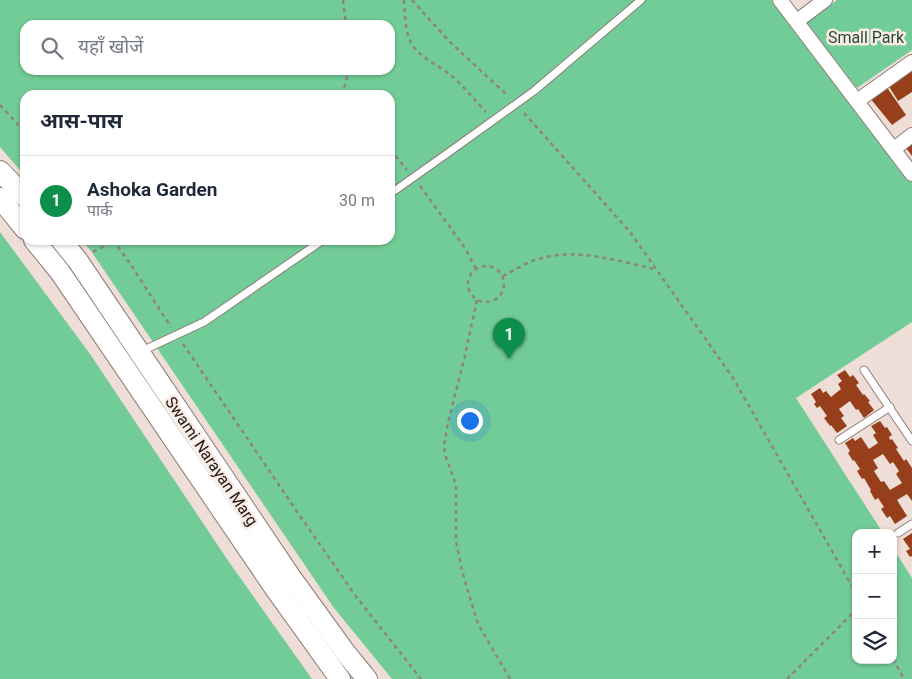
<!DOCTYPE html>
<html lang="hi">
<meta charset="utf-8">
<style>
body{margin:0;font-family:Roboto,"Noto Sans Devanagari",sans-serif;background:#f2f2f3;color:#1f2937}
.controls{position:absolute;right:15px;bottom:15px;display:grid;overflow:hidden;border-radius:10px;box-shadow:0 1px 4px #0004}
.controls button{width:45px;height:45px;display:grid;place-items:center;padding:0;border:0;border-bottom:1px solid #e0e1e3;background:#fff;color:#1f2937;font:25px sans-serif}
.you{position:absolute;left:469px;top:420px;width:18px;height:18px;margin:-12px;border:4px solid #fff;border-radius:50%;background:#1a73e8;box-shadow:0 0 0 8px #1a73e833}
.badge{display:grid;place-items:center;width:32px;height:32px;border-radius:50%;background:#0d8f4c;color:#fff;font-size:16px;font-weight:700}
.pin{position:absolute;translate:-50% -41px;filter:drop-shadow(0 1px 2px #0008)}
.pin::after{content:'';position:absolute;top:26px;width:18px;height:15px;background:inherit;clip-path:polygon(0 0,100% 0,50% 100%)}
.list{margin:0;padding:0;list-style:none}
h2{display:flex;justify-content:space-between;align-items:center;height:65px;margin:0;padding:0 20px;font-size:21px}
h2 small{font-size:16px;font-weight:400;color:#747a83}
.list li{display:grid;grid-template-columns:32px 1fr auto;gap:15px;align-items:center;box-sizing:border-box;height:90px;padding:0 20px;border-top:1px solid #e0e1e3}
.list b{display:block;font-size:19px;white-space:nowrap}
.list p{margin:0;font-size:16px;white-space:nowrap;color:#747a83}
.list em{font-size:16px;font-style:normal;color:#747a83}
.icon{flex:none;width:28px;height:28px;fill:none;stroke:currentColor;stroke-width:2;stroke-linecap:round;stroke-linejoin:round}
.map{position:relative;flex:none;width:912px;height:679px;overflow:hidden}
.search{position:absolute;background:#fff;box-shadow:0 1px 4px #0004;left:20px;top:20px;width:375px;height:55px;display:flex;align-items:center;gap:12px;box-sizing:border-box;padding:0 18px;border-radius:15px;color:#747a83;font-size:19px}
.panel{position:absolute;background:#fff;box-shadow:0 1px 4px #0004;left:20px;top:90px;width:375px;height:155px;border-radius:15px}
.map>svg:first-child{display:block}
.green{fill:#72cc97;fill-rule:evenodd}
.building{fill:#963f1a;fill-rule:evenodd}
.lines{fill:none;stroke-linecap:round;stroke-linejoin:round}
.lane-casing{stroke:#8d7d77;stroke-width:9}
.street-casing{stroke:#8d7d77;stroke-width:16}
.secondary-casing{stroke:#8d7d77;stroke-width:22}
.path{stroke:#8f837e;stroke-width:2.5;stroke-dasharray:4 4;stroke-linecap:butt}
.lane{stroke:#fff;stroke-width:7}
.street{stroke:#fff;stroke-width:14}
.secondary{stroke:#fff;stroke-width:20}
.labels{text-anchor:middle;stroke-width:5;stroke-linejoin:round;paint-order:stroke}
.park-label{font-size:16px;fill:#224c34;stroke:#fcebe4}
.street-label{font-size:16px;fill:#1d1714;stroke:#fcebe4}
</style>
<div class="map">
<svg width="912" height="679" viewBox="0 0 912 679">
<rect width="100%" height="100%" fill="#efded7"/>
<g class="green">
<path d="M0 0H773L912 180V322L796 398 883 533H856V660H893V548L912 578V679H392L334 608 91 251 81 240H390V95H25V176L0 147ZM25 25H390V70H25Z"/>
<path d="M837 0H912V50L857 88 806 22Z"/>
<path d="M0 232 90 354 229 562 312 679H0Z"/>
</g>
<g class="building">
<path d="M912 69V92L898 101 888 85Z"/>
<path d="M886 86 906 115 892 125 870 98Z"/>
<path d="M912 138V156L903 144Z"/>
<path d="M845 370 850 377 853 375 859 383 856 385 863 395 864 394 870 401 868 402 874 410 864 418 858 409 856 410 850 401 839 409 844 416 841 418 847 426 837 433 831 425 830 426 824 418 827 416 820 406 817 408 814 404 816 402 811 394 820 388 823 393 826 391 831 397 841 389 838 384 842 381 837 375Z"/>
<path d="M880 421 885 428 887 427 892 435 889 437 890 440 892 439 898 448 896 449 904 461 906 459 912 468V501L907 494 897 500 907 516 895 524 890 516 887 518 881 509 884 507 878 498 875 500 870 491 871 490 864 478 862 479 857 471 860 469 854 460 853 461 848 453 850 451 845 443 853 438 855 441 861 437 869 449 878 443 873 435 876 433 871 426ZM883 454 890 464 893 462 899 471 896 474 902 483 890 490 884 481 881 482 874 471 878 468 873 460Z"/>
<path d="M912 533V556L910 557 906 551 910 549 903 539Z"/>
</g>
<g class="lines">
<defs>
<g id="lane">
<path d="M390 194 452 150 534 91 641 0"/>
<path d="M142 351 204 322 323 240"/>
<path d="M864 370 912 441"/>
<path d="M839 440 890 407"/>
<path d="M898 533 912 524"/>
</g>
<g id="street">
<path d="M780 0 912 174"/>
<path d="M797 21 825 0"/>
<path d="M857 101 912 62"/>
<path d="M894 149 912 135"/>
</g>
<g id="secondary">
<path d="M0 171 25 197"/>
<path d="M0 198 25 229"/>
<path d="M34 240 60 272 276 590 340 679"/>
<path d="M61 240 78 261 290 576 345 652 367 679"/>
</g>
</defs>
<use href="#lane" class="lane-casing"/>
<use href="#street" class="street-casing"/>
<use href="#secondary" class="secondary-casing"/>
<g class="path">
<path d="M343 0 346 25"/>
<path d="M404 0C405 13 405 36 413 46 423 60 441 66 453 77 465 88 475 100 486 112"/>
<path d="M412 0 450 42 508 96"/>
<path d="M341 95 346 83 348 70"/>
<path d="M0 105 25 132"/>
<path d="M524 113 630 232 733 378 856 593"/>
<path d="M390 150 393 153 407 170"/>
<path d="M420 186 465 248 476 269"/>
<path d="M113 240 129 262 171 327"/>
<path d="M93 252 114 241"/>
<circle cx="486" cy="284" r="18"/>
<path d="M503 276C515 270 528 261 542 258 576 248 619 261 654 269"/>
<path d="M477 300 464 360 449 418 444 445 445 454 456 485V541L462 571 478 624 510 679"/>
<path d="M183 344 298 513 355 595 421 679"/>
<path d="M893 659 904 679"/>
<path d="M787 679 856 610"/>
</g>
<use href="#lane" class="lane"/>
<use href="#street" class="street"/>
<use href="#secondary" class="secondary"/>
</g>
<g class="labels">
<g class="park-label">
<text x="866" y="43">Small Park</text>
</g>
<g class="street-label">
<text transform="translate(212 461) rotate(56)" y="6">Swami Narayan Marg</text>
</g>
</g>
</svg>
<div class="controls">
<button>+</button>
<button>−</button>
<button><svg class="icon" aria-label="layers" viewBox="0 0 24 24"><path d="M12 4l9 5-9 5-9-5zM3 14l9 5 9-5"/></svg></button>
</div>
<div class="you"></div>
<div class="pin badge" style="left:509px;top:359px">1</div>
<div class="search"><svg class="icon" aria-label="search" viewBox="0 0 24 24"><circle cx="10" cy="10" r="6"/><path d="M15 15l6 6"/></svg>यहाँ खोजें</div>
<section class="panel">
<h2>आस-पास<small></small></h2>
<ul class="list">
<li><span class="badge">1</span><div><b>Ashoka Garden</b><p>पार्क</p></div><em>30 m</em></li>
</ul>
</section>
</div>
